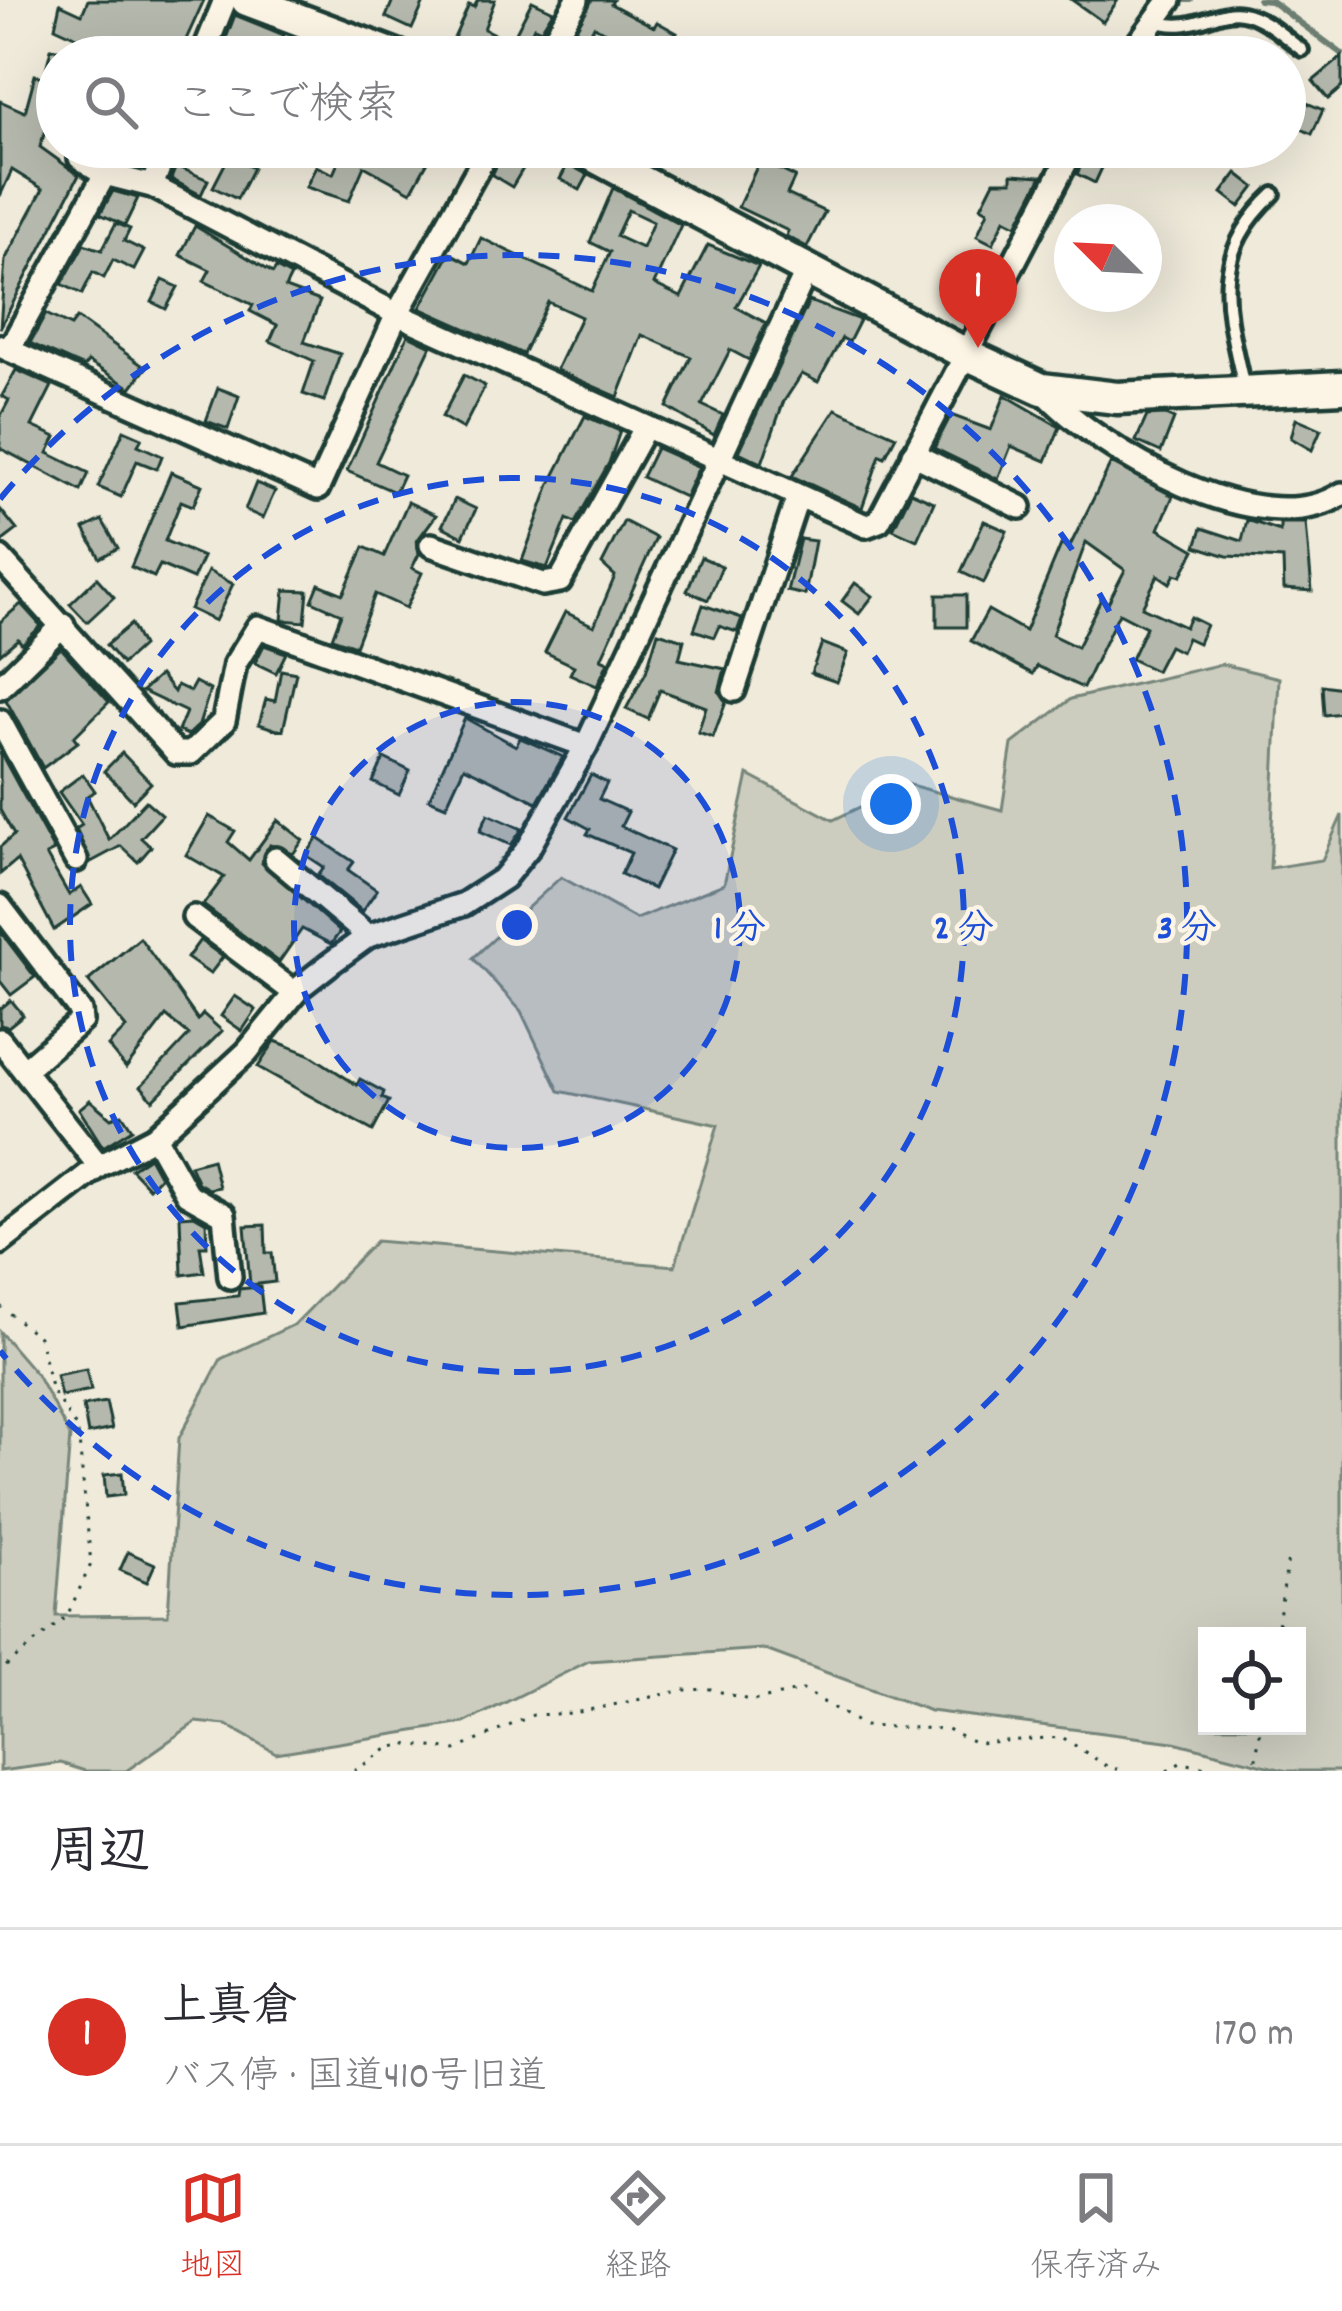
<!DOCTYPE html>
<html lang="ja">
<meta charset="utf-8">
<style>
body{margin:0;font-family:Dekko,"Klee One",sans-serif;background:#f2f2f3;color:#2b2b33}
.controls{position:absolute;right:36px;bottom:36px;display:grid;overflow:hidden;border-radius:0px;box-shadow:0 12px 48px #0002}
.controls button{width:108px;height:108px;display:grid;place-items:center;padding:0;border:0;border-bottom:3px solid #e1e1e2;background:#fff;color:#2b2b33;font:60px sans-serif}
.compass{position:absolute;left:1054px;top:204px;width:108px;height:108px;border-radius:50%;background:#fff;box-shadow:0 12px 48px #0002;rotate:294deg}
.you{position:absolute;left:891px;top:804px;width:42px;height:42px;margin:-30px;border:9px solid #fff;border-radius:50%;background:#1a73e8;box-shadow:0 0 0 18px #1a73e833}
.badge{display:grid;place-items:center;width:78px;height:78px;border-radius:50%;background:#d93025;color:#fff;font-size:39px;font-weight:700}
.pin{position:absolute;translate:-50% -99px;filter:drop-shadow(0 3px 6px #0008)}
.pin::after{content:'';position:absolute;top:63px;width:42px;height:36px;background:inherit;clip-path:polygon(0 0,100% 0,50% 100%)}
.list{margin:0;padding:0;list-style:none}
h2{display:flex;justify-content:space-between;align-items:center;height:156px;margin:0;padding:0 48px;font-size:51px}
h2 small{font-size:39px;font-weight:400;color:#7c7c81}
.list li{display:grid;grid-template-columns:78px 1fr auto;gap:36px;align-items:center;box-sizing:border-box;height:216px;padding:0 48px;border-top:3px solid #e1e1e2}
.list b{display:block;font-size:45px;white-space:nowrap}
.list p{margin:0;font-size:39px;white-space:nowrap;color:#7c7c81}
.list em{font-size:39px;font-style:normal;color:#7c7c81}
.icon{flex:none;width:66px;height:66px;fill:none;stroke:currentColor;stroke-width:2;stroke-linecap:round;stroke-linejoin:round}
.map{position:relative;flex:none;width:1342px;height:1771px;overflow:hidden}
.search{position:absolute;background:#fff;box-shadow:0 12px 48px #0002;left:36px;right:36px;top:36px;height:132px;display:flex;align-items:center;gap:30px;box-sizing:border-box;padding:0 42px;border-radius:66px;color:#7c7c81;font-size:45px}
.sheet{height:372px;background:#fff}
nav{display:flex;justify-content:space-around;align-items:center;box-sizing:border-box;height:168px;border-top:3px solid #e1e1e2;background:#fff;font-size:33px;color:#7c7c81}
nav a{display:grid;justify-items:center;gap:6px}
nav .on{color:#d93025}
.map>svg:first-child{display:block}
.green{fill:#cccdbf;stroke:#76857a;stroke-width:3;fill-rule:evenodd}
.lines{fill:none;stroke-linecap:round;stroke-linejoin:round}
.stream{stroke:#6c7d71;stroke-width:6}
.building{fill:#b5b9ad;stroke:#1f3d34;stroke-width:3;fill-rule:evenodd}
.lane-casing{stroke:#1f3d34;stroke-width:20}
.street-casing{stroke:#1f3d34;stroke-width:30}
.secondary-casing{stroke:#1f3d34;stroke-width:39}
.path{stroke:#1f3d34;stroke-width:3;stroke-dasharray:3 9;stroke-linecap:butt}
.lane{stroke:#fcf5e5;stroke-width:10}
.street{stroke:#fcf5e5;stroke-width:21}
.secondary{stroke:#fcf5e5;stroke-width:30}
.ring{fill:none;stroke:#1d4ed8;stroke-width:6;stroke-dasharray:21 15}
.centre{fill:#1d4ed8;stroke:#fcf5e5;stroke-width:6}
.ring-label{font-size:36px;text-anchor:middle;font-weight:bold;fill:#1d4ed8;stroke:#fcf5e5;stroke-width:9;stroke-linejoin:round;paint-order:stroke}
</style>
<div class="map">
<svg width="1342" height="1771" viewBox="0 0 1342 1771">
<rect width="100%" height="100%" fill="#efeada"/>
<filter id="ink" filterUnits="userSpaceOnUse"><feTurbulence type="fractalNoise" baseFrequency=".00833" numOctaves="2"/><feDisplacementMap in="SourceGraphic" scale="24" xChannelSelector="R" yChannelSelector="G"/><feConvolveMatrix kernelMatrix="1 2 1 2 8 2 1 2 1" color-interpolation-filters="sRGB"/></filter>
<g filter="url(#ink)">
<path class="green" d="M1222 664 1279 678 1270 868 1322 860 1342 815V1771H1287L1174 1742 930 1711 763 1649 589 1661 464 1723 276 1753 226 1725 196 1722 126 1771H85L61 1763 0 1771V1332L37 1375 70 1436 56 1616 168 1615 179 1438 221 1359 295 1324 376 1241 675 1266 718 1125 559 1091 521 1011 473 958 561 877 636 919 724 884 748 775 833 820 907 784 1002 810 1012 744 1071 699ZM1207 1636H1297V1726H1207Z"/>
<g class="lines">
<g class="stream">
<path d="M1183 0H1191"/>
<path d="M1259 0 1271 1 1342 54"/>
</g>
</g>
<g class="building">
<path d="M88 0H204L178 57H120L55 27 60 4 82 14Z"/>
<path d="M393 0H425L412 29 386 17Z"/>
<path d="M478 0H495L484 29 511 42 532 1 553 11 541 30 534 27 524 48 528 57H503L477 44 471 57 450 47 469 5 474 7Z"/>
<path d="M592 0H613L611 4 654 27 657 22 677 33 663 57H626L632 46 594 26 578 57H560Z"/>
<path d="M1072 0H1118L1103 22Z"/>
<path d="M235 15 284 35 280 45 309 57H249L223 46Z"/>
<path d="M51 49H57V94L40 147 79 175 0 328 5 260 43 189 12 170 0 196V101L25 112 35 75 44 77Z"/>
<path d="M1342 57V87L1328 99 1313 81Z"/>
<path d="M1291 96 1323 110 1312 134 1285 121Z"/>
<path d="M345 147H419L432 154 411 192 364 166 349 201 306 187 316 166 333 174Z"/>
<path d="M505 147H536L512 187 492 175Z"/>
<path d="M1089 148 1107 157 1095 183 1077 174Z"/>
<path d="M229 156 253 168 237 199 213 187Z"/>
<path d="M760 160 795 177 787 194 825 212 807 247 786 236 788 231 738 207Z"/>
<path d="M568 164 588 175 580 190 560 179Z"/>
<path d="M176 166 208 180 201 195 171 179Z"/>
<path d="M1237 173 1255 187 1240 207 1222 193Z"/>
<path d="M1012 174 1042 176 1017 225 1005 219 993 244 977 236 988 211 981 207 994 181H1012Z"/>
<path d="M613 188 681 225 654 284 681 297 708 245 759 266 736 307 766 323 749 360 730 350 702 405 723 415 714 435 667 407 691 357 642 335 618 397 556 370 581 317 548 302 523 354 420 308 450 253 469 263 481 238 592 291 610 252 590 242ZM628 210 653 222 642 248 616 236Z"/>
<path d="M113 191 138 198 125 225 100 214Z"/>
<path d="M116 223 130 229 124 241 144 251 134 270 113 260 104 278 93 272 82 294 62 284 84 244 102 250Z"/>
<path d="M195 226 273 273 276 268 291 276 285 288 320 301 304 342 340 354 324 401 303 394 314 361 270 341 277 325 250 311 253 305 204 281 210 270 180 255Z"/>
<path d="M982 252 999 259 985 286 970 279Z"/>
<path d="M163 280 178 287 166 309 152 302Z"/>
<path d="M809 301 860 320 849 342 842 338 818 382 802 374 783 403 762 463 739 452Z"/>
<path d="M46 314 71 326 77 318 146 368 131 388 88 362 84 367 30 343Z"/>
<path d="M408 335 431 346 376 462 403 475 395 492 347 471Z"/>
<path d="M16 370 52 386 32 426 56 437 48 453 89 473 81 491 0 448V417L9 400 2 396Z"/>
<path d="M464 375 485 386 463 429 442 417Z"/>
<path d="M218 388 239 396 228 429 206 421Z"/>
<path d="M1005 395 1060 427 1046 461 1011 446 998 479 934 448 951 415 991 430Z"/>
<path d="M836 409 896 436 885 457 880 455 862 508 792 476Z"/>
<path d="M1165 415 1174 419 1161 452 1136 441 1147 416Z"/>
<path d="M585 416 620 431 609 463 575 523 567 519 547 568 522 561 550 484Z"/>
<path d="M1296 418 1321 429 1312 450 1291 438Z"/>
<path d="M124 430 142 438 138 445 162 456 157 469 137 461 121 497 98 487Z"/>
<path d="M656 448 699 467 685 497 642 477Z"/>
<path d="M1111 463 1173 496 1159 529 1195 550 1181 576 1175 574 1170 583 1158 575 1142 607 1185 627 1190 617 1206 625 1198 643 1187 638 1181 652 1169 646 1156 671 1131 659 1146 627 1119 613 1083 688 1037 666 1033 674 971 641 988 610 1025 631 1061 545 1069 548ZM1086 542 1125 570 1108 603 1101 599 1077 647 1052 635Z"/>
<path d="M171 472 202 485 193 506 181 501 165 541 203 557 193 579 160 565 154 577 131 567Z"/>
<path d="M256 483 275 491 263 518 245 510Z"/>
<path d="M911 492 934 502 917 540 893 529Z"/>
<path d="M455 499 476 509 463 537 442 526Z"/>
<path d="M408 502 436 515 417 541 419 554 412 568 422 573 406 608 375 594 355 646 332 638 341 614 312 601 319 584 343 594 364 547 384 556Z"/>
<path d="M0 509 17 530 0 543Z"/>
<path d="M102 520 118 548 100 558 84 529Z"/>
<path d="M1247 520 1280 531V523H1306L1312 591 1284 589 1283 559 1227 556 1196 546 1202 528 1242 541Z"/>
<path d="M624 521 656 538 601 659 608 662 597 686 570 674 574 666 545 652 565 612 594 626 615 576 602 564Z"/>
<path d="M984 521 1007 531 984 583 961 572Z"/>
<path d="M800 539 815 541 805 595 787 591Z"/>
<path d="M701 557 722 566 708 600 687 591Z"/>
<path d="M208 571 233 584 215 621 190 609Z"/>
<path d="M97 578 114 597 87 622 70 604Z"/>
<path d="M855 583 873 596 859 614 842 601Z"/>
<path d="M285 590 308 591 305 622 282 620Z"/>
<rect x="937" y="595" width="29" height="32"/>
<path d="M21 604 41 626 22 644 18 639 0 654V622Z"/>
<path d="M703 605 742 618 737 632 719 626 714 637 694 630Z"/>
<path d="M131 624 142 646 122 664 106 645Z"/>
<path d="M658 632 684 640 679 659 725 669 719 692 726 702 713 737 698 732 706 707 660 690 648 719 626 709 646 672Z"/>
<path d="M822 643 848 653 837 682 811 673Z"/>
<path d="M264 645 286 653 276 673 255 663Z"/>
<path d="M61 648 109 702 74 737 78 742 43 768 6 700Z"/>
<path d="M281 670 296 673 283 730H277L259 724 266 699 275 701Z"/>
<path d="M160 675 174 692 177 685 190 691 195 682 210 690 199 725 188 735 178 731 186 712 142 691Z"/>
<path d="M1322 685 1342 688V713L1324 715Z"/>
<path d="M465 718 516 746 520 738 563 757 537 802 464 767 446 806 429 799Z"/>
<path d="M0 752 54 851 46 855 69 895 81 887 92 904 54 930 17 860 0 874V847L14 835 0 810Z"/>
<path d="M122 753 151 783 133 801 104 771Z"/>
<path d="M384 758 410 771 399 795 373 782Z"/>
<path d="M83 774 95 791 87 796 109 840 146 801 162 815 141 838 151 847 138 862 121 846 91 862 76 829 82 825 59 792Z"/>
<path d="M591 775 607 783 599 799 628 812 621 826 672 850 653 889 621 874 631 853 587 834 590 829 568 817Z"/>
<path d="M488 814 522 829 511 845 480 831Z"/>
<path d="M209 816 235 831 228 842 249 860 278 820 303 840 293 854 270 845 262 863 340 932 331 944 302 929 279 962 203 905 224 877 186 855Z"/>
<path d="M318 838 354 862 348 870 377 890 362 911 318 875 324 867 306 855Z"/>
<path d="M0 931 35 977 11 995 0 981Z"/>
<path d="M140 938 198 1020 203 1014 222 1031 153 1100 141 1086 189 1035 166 1016 126 1068 108 1046 126 1028 88 981Z"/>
<path d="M200 940 223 957 210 974 187 958Z"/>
<path d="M235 996 256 1010 242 1031 221 1016Z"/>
<path d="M11 1000 23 1015 8 1027 0 1025V1009Z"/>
<path d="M275 1041 309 1054 357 1085 360 1079 384 1092 382 1098 389 1101 373 1131 258 1067Z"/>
<path d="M90 1100 111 1118 122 1114 132 1129 103 1147 79 1109Z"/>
<path d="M149 1157 160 1177 149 1188 131 1169Z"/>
<path d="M212 1159 219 1187 209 1189 198 1183 190 1165Z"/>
<path d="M194 1215 206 1222 207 1246H200L204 1272 182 1275 180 1216Z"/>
<path d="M265 1225 266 1253H272L275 1282 250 1285 245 1226Z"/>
<path d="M260 1287 263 1313 183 1326 180 1302 238 1296 239 1289Z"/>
<path d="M86 1369 91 1390 61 1396 56 1375Z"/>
<path d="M106 1402 112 1429 88 1434 83 1406Z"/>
<path d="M122 1473 124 1495 106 1497 104 1475Z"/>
<path d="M128 1552 155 1564 147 1582 120 1570Z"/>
</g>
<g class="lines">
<defs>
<g id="lane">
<path d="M1154 21C1196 34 1214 8 1242 13 1264 17 1284 37 1302 50"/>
<path d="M1244 388C1227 309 1207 256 1274 194"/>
</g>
<g id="street">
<path d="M202 57 225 0"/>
<path d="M543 57 577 0"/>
<path d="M1128 57 1170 0"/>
<path d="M80 158 105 174 152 186 397 314 866 526 879 521 1074 147"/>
<path d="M152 186 167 147"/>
<path d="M0 346 318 488 397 314 490 147"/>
<path d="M9 350 105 174"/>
<path d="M1042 389C1098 451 1261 546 1342 494"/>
<path d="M913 454 1020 507"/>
<path d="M431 545 543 584 560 581 645 428"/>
<path d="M0 558 176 753H191L224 721 235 664 258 627 586 746"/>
<path d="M0 687 63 625"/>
<path d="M734 690 798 496"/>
<path d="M0 721 76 860"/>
<path d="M276 859 368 936"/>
<path d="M0 906 80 1011 81 1021 24 1070"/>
<path d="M194 917 295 993"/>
<path d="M0 1040 99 1166"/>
<path d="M155 1137 187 1194 224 1215 230 1277"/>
<path d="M0 1243 99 1166 155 1137 247 1052 299 988 331 963 368 936 464 904 504 878 529 847 586 746 807 270"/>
</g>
<g id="secondary">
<path d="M247 0 399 57"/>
<path d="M577 147 964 353 1042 389 1117 398 1342 387"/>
</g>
</defs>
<use href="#lane" class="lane-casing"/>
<use href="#street" class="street-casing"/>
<use href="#secondary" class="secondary-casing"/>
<g class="path">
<path d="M0 1306 39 1337 52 1391 78 1430 91 1564 67 1616 0 1671"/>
<path d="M1276 1636 1288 1558"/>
<path d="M354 1771 389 1748 406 1744 456 1750 533 1715 574 1713 685 1690 711 1689 752 1701 803 1690 864 1726 947 1729 976 1743 1062 1737 1108 1767 1125 1771"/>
<path d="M1167 1771 1180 1763 1235 1771"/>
<path d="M1254 1771 1261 1726"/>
</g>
<use href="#lane" class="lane"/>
<use href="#street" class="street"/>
<use href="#secondary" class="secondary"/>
</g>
</g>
<circle cx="517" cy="925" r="223" fill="#1d4ed8" fill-opacity=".12"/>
<g class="ring">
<circle cx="517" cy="925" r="223"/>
<circle cx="517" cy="925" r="447"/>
<path d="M0 499A670 670 0 1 1 0 1351"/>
</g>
<circle cx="517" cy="925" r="18" class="centre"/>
<g class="ring-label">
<text x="740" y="938">1 分</text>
<text x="964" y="938">2 分</text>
<text x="1187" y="938">3 分</text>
</g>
</svg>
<div class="controls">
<button><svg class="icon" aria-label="locate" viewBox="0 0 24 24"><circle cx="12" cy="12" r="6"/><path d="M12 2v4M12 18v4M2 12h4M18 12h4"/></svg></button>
</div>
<svg class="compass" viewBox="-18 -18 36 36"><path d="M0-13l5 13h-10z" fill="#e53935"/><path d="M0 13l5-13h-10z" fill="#7c7c81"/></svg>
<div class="you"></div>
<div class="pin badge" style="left:978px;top:348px">1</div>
<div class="search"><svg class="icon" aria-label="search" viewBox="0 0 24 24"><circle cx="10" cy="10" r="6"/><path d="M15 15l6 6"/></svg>ここで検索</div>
</div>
<section class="sheet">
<h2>周辺<small></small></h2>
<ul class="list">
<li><span class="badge">1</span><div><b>上真倉</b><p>バス停 · 国道410号旧道</p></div><em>170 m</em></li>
</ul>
</section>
<nav>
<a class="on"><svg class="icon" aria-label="map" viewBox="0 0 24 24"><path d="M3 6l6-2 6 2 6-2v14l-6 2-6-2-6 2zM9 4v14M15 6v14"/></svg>地図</a>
<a><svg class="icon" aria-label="directions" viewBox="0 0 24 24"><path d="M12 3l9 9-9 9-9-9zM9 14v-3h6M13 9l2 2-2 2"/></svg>経路</a>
<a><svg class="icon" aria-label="saved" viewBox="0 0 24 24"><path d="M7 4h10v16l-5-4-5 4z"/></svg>保存済み</a>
</nav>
